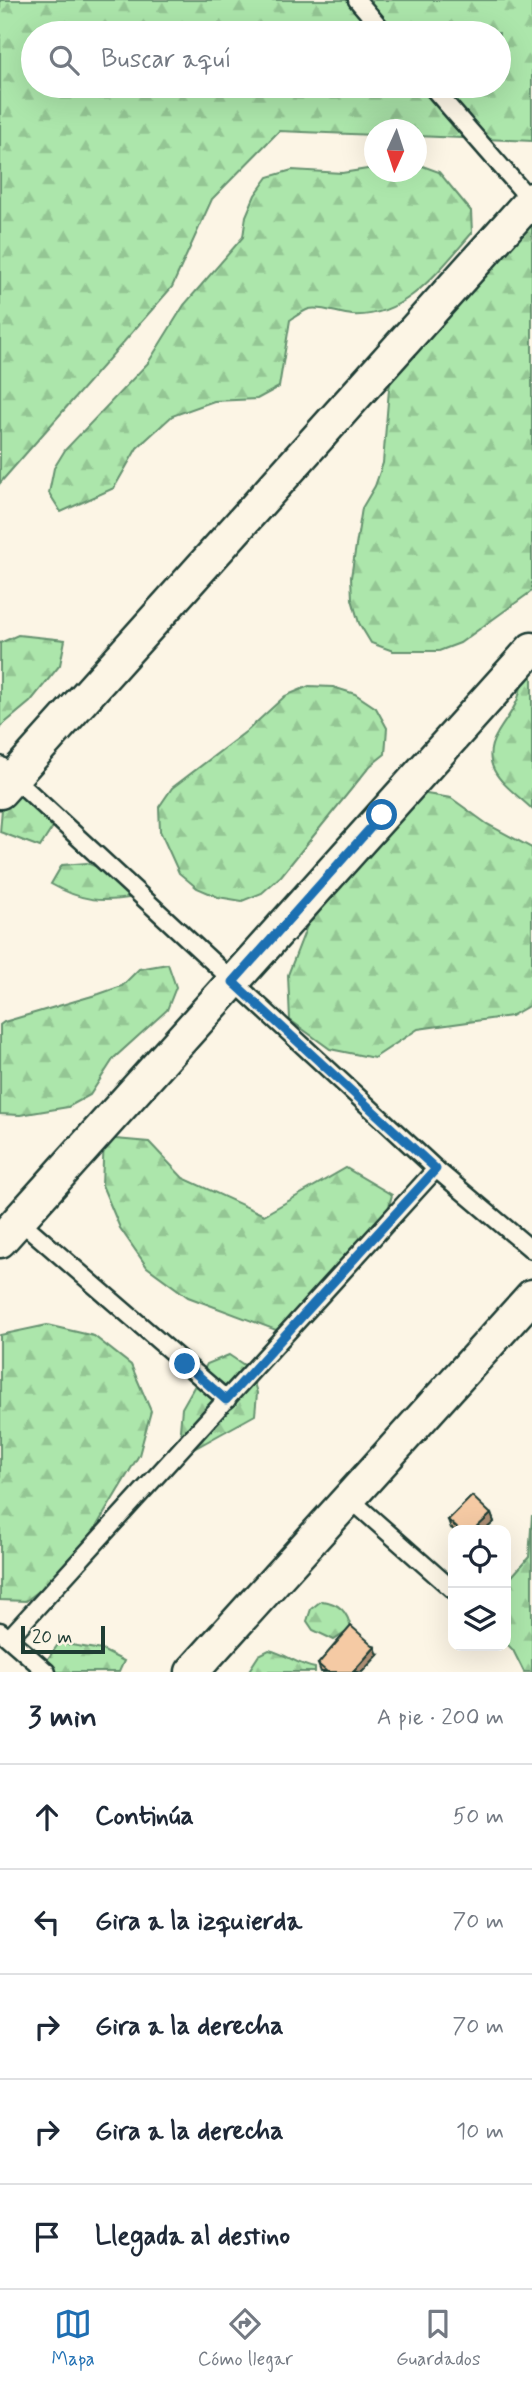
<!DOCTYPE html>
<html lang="es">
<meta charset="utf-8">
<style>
body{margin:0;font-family:Mynerve,sans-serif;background:#f6f6f7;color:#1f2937}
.controls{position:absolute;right:21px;bottom:21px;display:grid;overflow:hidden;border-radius:14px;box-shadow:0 7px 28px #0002}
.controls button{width:63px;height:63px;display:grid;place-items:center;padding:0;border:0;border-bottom:2px solid #e0e1e3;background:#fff;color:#1f2937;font:35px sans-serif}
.compass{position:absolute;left:364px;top:119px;width:63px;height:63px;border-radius:50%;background:#fff;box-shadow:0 7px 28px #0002;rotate:183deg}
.scale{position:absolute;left:21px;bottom:18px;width:84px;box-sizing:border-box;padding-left:7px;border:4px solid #1f3d34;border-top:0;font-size:19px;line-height:24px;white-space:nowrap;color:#1f3d34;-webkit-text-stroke:5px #fcf5e5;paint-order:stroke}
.stop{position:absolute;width:21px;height:21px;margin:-16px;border:5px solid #1f6fb2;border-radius:50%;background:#fff}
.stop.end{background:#1f6fb2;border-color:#fff;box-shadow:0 2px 7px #0008}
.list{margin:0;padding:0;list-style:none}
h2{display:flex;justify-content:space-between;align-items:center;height:91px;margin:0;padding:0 28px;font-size:30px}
h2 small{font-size:23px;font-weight:400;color:#747a83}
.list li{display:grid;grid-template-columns:46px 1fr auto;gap:21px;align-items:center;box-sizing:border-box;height:105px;padding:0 28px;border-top:2px solid #e0e1e3}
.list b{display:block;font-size:26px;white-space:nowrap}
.list em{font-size:23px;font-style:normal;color:#747a83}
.icon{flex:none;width:38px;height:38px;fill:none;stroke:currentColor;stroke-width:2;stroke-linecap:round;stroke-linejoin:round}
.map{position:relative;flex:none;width:532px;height:1672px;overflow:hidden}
.search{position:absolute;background:#fff;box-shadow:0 7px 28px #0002;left:21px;right:21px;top:21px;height:77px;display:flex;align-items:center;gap:18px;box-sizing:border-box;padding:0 24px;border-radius:38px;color:#747a83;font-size:26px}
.sheet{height:616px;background:#fff}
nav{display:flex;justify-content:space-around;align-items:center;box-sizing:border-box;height:98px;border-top:2px solid #e0e1e3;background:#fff;font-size:19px;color:#747a83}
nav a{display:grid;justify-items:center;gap:4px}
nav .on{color:#1f6fb2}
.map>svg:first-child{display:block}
.forest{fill:url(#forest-firs);stroke:#669270;stroke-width:2;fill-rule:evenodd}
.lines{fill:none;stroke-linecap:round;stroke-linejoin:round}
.service-casing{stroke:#1f3d34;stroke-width:21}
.minor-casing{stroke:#1f3d34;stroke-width:37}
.service{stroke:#fcf5e5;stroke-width:16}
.minor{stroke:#fcf5e5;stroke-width:32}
.wall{fill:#d3ae8d;stroke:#1f3d34;stroke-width:2}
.shaded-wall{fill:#ac8d73;stroke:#1f3d34;stroke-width:2}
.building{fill:#f5caa4;stroke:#1f3d34;stroke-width:2}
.route{stroke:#1f6fb2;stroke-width:9}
</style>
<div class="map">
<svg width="532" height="1672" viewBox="0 0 532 1672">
<defs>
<pattern id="forest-firs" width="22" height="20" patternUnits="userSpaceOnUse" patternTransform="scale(1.75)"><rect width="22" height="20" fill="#ace6ab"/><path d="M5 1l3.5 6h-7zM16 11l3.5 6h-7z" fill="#94c694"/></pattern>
</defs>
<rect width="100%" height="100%" fill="#fcf5e5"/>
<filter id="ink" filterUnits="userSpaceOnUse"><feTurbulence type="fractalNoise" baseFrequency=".0143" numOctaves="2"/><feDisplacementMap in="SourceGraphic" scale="14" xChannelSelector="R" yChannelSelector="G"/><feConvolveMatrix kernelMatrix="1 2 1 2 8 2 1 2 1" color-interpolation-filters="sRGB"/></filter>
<g filter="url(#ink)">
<g class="forest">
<path d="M0 0H532V141L417 136 416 130H374V135L279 131 212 199 172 287 0 483ZM33 33H499V86H33Z"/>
<path d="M417 164 439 172 471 211 472 233C440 269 406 318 352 315 339 314 321 306 309 309 303 311 296 316 290 320L279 387 257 399 214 401 172 416 137 448 114 488 61 512 49 493 54 468 65 450 148 363 184 305 243 237 246 216 255 195 268 177 292 170 342 173 374 168V172H416Z"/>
<path d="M532 198V591L460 643 439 651H393L371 643 359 623 352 599 351 577 362 508 375 486 383 463 389 389 394 365Z"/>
<path d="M18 635 65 640 60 665 30 702 0 727V643Z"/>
<path d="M532 643V809C509 787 476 769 497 734 503 723 512 713 517 701 525 682 521 661 532 643Z"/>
<path d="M309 686 333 687 355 694 376 708 387 728 385 754 370 766 281 876 262 893 242 901 218 897 197 888 179 873 160 831 159 807 172 788 248 730 285 696Z"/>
<path d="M408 791 451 798 487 824 532 848V1004L511 1016 418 1029 374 1058 330 1049 290 1020 288 975 338 846Z"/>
<path d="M20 793 58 819 40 847 0 832 2 809Z"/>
<path d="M87 863 133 881 135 897C101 903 81 901 51 884L62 865Z"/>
<path d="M168 964 176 987 167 1010 114 1058 90 1095 68 1107 20 1115 0 1114V1025L4 1022 99 994 122 986 139 969Z"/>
<path d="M104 1138 149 1142 183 1178 264 1215 346 1168 392 1195 380 1239 318 1310 276 1330 188 1297 147 1267 120 1228 102 1185Z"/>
<path d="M47 1325 94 1336 131 1365 151 1411 139 1455 90 1537 61 1574 26 1601 0 1600V1335Z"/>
<path d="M229 1355 250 1369 257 1393 255 1415 192 1450 180 1430 182 1408 207 1364Z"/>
<path d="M532 1515V1672H524L513 1650 506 1643V1583L529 1557Z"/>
<path d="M321 1601C338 1602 348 1612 351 1629L334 1640 313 1630 307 1621 311 1609Z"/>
<path d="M59 1643 102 1650 124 1661 119 1672H54L45 1663Z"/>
<path d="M269 1650C286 1654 298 1665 315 1668V1672H248L259 1655Z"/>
</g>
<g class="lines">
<defs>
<g id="service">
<path d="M357 0 385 33"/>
<path d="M431 86 532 202"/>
<path d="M0 765 436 1169 532 1250"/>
<path d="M19 1220 227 1400"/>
<path d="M349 1498 453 1590"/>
<path d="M0 1631 47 1672"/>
<path d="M9 1638 436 1169"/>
</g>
<g id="minor">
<path d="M0 792 532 199"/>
<path d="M0 1241 532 649"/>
<path d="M192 1672 532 1296"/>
</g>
</defs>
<use href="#service" class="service-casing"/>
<use href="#minor" class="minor-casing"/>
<use href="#service" class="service"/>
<use href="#minor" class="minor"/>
</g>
<g class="wall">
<path d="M491 1514 494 1522 485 1530H454L451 1528 448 1520Z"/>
<path d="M378 1655 362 1672H321L318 1664Z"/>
</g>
<g class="shaded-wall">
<path d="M491 1514 494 1522 485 1530H474Z"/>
<path d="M375 1647 378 1655 362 1672H353Z"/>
</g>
<g class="building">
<path d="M472 1496 491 1514 474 1530H459L448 1520Z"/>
<path d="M351 1626 375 1647 353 1672H327L318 1664Z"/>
</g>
</g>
<g class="lines" filter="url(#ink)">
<path class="route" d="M185 1364 226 1400 436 1169 233 982 382 815"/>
</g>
</svg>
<div class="controls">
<button><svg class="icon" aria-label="locate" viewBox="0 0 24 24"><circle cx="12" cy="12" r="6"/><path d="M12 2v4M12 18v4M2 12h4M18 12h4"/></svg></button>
<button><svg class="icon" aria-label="layers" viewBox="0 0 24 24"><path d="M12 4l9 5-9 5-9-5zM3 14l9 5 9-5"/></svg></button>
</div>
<svg class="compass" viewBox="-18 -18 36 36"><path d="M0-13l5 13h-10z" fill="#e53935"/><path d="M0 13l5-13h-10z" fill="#747a83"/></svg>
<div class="scale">20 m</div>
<div class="stop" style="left:382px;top:815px"></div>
<div class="stop end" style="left:185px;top:1364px"></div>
<div class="search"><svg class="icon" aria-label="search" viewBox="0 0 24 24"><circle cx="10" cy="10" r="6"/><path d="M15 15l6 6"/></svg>Buscar aquí</div>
</div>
<section class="sheet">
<h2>3 min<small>A pie · 200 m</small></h2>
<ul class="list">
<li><svg class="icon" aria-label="ahead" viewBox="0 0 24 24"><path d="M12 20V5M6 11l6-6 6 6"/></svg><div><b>Continúa</b></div><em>50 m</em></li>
<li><svg class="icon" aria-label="left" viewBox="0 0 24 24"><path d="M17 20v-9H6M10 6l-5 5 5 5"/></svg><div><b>Gira a la izquierda</b></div><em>70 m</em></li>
<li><svg class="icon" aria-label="right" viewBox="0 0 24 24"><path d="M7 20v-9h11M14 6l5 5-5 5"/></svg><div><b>Gira a la derecha</b></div><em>70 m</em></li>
<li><svg class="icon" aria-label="right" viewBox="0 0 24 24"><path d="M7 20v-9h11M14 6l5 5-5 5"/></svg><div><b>Gira a la derecha</b></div><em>10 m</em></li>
<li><svg class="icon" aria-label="arrive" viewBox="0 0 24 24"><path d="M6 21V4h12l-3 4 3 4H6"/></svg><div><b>Llegada al destino</b></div></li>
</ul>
</section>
<nav>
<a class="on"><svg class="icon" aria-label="map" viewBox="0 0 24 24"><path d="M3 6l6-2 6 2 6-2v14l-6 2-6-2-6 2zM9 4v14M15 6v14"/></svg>Mapa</a>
<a><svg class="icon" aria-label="directions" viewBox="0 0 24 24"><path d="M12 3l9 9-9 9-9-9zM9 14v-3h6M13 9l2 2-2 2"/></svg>Cómo llegar</a>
<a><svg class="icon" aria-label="saved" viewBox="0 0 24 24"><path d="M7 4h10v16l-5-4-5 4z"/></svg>Guardados</a>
</nav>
